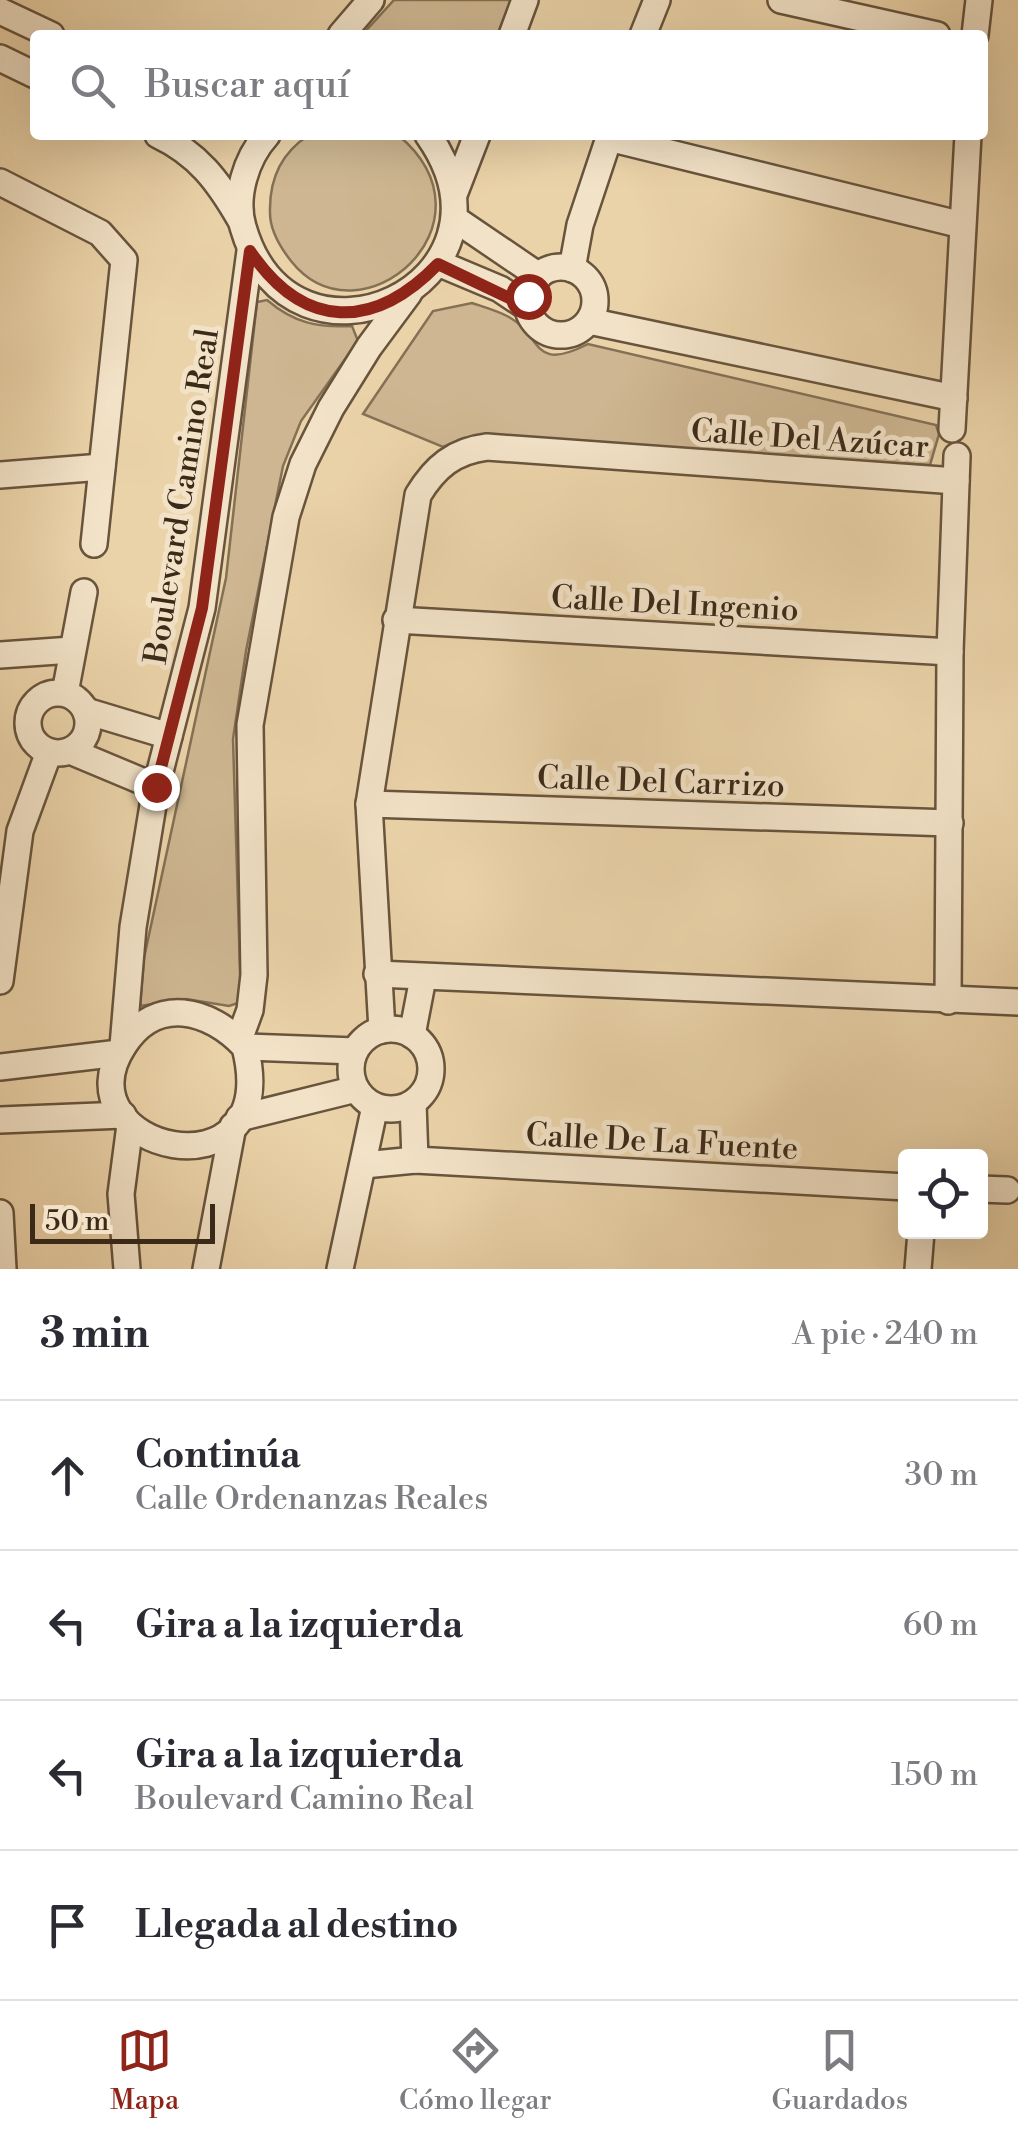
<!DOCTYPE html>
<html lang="es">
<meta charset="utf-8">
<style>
body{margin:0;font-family:"Libre Bodoni",serif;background:#f2f2f3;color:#2b2b33}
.controls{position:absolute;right:30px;bottom:30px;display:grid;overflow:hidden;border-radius:10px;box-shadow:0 10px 40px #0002}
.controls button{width:90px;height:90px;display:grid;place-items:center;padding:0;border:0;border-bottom:2px solid #e1e1e2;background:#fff;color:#2b2b33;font:50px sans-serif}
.scale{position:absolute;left:30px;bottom:25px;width:185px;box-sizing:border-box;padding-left:10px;border:5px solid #3c2a19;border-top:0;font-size:28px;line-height:35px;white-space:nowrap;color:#3c2a19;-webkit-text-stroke:8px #f2e2c7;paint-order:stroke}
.stop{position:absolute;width:30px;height:30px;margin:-22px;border:8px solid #8f2418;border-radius:50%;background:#fff}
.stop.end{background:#8f2418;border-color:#fff;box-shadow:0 2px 10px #0008}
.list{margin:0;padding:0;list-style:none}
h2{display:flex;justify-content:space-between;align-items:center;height:130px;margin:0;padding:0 40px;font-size:42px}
h2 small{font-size:32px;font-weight:400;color:#7c7c81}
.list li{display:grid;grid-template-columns:65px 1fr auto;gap:30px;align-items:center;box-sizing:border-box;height:150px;padding:0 40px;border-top:2px solid #e1e1e2}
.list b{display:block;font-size:38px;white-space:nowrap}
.list p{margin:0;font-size:32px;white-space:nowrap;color:#7c7c81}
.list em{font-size:32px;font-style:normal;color:#7c7c81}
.icon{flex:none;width:55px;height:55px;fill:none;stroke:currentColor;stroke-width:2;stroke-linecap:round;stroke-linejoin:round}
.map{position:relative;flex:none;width:1018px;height:1269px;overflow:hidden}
.search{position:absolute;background:#fff;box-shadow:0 10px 40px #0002;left:30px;right:30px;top:30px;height:110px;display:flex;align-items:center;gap:25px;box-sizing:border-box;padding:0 35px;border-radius:10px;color:#7c7c81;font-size:38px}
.sheet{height:730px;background:#fff}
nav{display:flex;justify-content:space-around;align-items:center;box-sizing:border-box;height:140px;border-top:2px solid #e1e1e2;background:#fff;font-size:28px;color:#7c7c81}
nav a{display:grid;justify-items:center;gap:5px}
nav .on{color:#8f2418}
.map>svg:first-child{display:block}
.green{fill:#cdb691;stroke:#847055;stroke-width:2.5}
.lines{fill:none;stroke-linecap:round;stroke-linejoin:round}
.minor-casing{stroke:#68543d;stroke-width:30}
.minor{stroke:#f2e2c7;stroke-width:25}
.route{stroke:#8f2418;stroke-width:12}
.labels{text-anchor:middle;stroke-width:10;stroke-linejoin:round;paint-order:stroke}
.street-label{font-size:32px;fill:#3c2a19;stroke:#f2e2c7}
</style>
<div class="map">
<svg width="1018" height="1269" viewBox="0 0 1018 1269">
<rect width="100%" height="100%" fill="#ebd3a9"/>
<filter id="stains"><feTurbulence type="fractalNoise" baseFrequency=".002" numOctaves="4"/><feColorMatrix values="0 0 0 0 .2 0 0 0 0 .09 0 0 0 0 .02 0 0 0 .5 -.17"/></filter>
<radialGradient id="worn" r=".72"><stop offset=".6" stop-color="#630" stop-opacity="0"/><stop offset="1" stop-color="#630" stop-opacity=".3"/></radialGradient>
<g class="green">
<path d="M394 0H511L498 35H362Z"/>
<path d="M309 135H398C504 223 360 348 291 261 280 247 270 231 270 213 269 180 281 153 309 135Z"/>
<path d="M267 300C294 323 318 328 352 326L358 341 301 421 283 466 246 651 233 739 241 1002 229 1006 186 999 140 1006 144 958 226 578 257 302Z"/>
<path d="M472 303C484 307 498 311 509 317 543 336 531 373 588 344L936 425 939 434 930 465 464 438 443 447 363 414 433 311Z"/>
</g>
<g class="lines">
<defs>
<g id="minor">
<path d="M781 0 937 35"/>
<path d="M0 11 51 35"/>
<path d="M341 35 371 0"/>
<path d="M512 35 525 0"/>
<path d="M643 35 657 0"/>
<path d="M975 35 979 0"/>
<path d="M0 58 35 75"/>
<path d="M158 135C198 154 218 181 240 219"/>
<path d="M267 135C246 158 234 197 243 227 291 394 533 284 428 135"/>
<path d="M609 138 962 225"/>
<path d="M0 182 100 233 124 260 94 544"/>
<path d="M455 192 477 135"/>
<path d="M455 219 539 276"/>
<path d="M438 263 500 289 527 307"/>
<circle cx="561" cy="301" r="34"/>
<path d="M572 269 580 225 610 135"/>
<path d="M589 321 954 398"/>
<path d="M952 429 968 135"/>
<path d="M0 475 102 467"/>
<path d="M396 620 950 652"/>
<path d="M0 655 72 650"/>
<circle cx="58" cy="723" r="30"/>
<path d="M65 693 84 592"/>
<path d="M86 711 169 736"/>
<path d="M70 751 156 787"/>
<path d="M369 804 950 823"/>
<path d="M377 974 1018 1002"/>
<path d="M0 981 20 831 49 752"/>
<path d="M948 1001 950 652 957 456"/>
<circle cx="391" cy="1069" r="40"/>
<path d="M382 1030 369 804 418 495C435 467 454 451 487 447L956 481"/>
<path d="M412 1035 423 978"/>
<path d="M239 1040 250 1010 254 975 250 725 286 517 303 464 331 408 369 347 409 293"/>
<path d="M123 1046 133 927 156 787 202 608 250 251"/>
<path d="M245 1047C285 1205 55 1150 124 1045 156 995 210 1009 245 1047L355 1051"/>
<path d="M0 1067 119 1053"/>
<path d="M413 1103 415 1160"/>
<path d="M239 1118 356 1089"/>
<path d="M0 1120 123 1115"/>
<path d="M364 1165 415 1160 906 1187"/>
<path d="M980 1189 1007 1190"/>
<path d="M0 1213 3 1269"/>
<path d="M127 1269 121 1194 130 1125"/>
<path d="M206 1269 233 1126"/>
<path d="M340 1269 375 1106"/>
<path d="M918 1269 921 1232"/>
</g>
</defs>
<use href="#minor" class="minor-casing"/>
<use href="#minor" class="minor"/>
</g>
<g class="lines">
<path class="route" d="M156 787 202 608 250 251C304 331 374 330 438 264L528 307V296"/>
</g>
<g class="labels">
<g class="street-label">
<text transform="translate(810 438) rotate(4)" y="11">Calle Del Azúcar</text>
<text transform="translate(181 496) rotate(-81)" y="11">Boulevard Camino Real</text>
<text transform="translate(675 603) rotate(3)" y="11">Calle Del Ingenio</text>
<text transform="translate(661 781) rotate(2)" y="11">Calle Del Carrizo</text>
<text transform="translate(662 1141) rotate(3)" y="11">Calle De La Fuente</text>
</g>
</g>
<rect width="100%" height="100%" filter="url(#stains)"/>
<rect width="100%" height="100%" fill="url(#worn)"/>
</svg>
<div class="controls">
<button><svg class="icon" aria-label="locate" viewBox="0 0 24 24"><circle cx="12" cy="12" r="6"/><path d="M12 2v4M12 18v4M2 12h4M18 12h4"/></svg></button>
</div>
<div class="scale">50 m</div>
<div class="stop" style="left:528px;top:296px"></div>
<div class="stop end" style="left:156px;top:787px"></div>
<div class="search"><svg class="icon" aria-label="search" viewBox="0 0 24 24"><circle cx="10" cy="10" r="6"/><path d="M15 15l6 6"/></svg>Buscar aquí</div>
</div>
<section class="sheet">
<h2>3 min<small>A pie · 240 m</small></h2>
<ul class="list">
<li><svg class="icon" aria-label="ahead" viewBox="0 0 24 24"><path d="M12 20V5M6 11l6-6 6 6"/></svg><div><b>Continúa</b><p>Calle Ordenanzas Reales</p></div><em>30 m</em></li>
<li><svg class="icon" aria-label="left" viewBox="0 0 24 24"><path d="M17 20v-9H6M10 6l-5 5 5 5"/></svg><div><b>Gira a la izquierda</b></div><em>60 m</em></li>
<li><svg class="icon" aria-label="left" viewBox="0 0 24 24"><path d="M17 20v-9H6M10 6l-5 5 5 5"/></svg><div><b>Gira a la izquierda</b><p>Boulevard Camino Real</p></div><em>150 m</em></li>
<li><svg class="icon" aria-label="arrive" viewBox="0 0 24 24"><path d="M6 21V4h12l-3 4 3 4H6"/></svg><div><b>Llegada al destino</b></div></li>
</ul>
</section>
<nav>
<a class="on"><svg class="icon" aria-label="map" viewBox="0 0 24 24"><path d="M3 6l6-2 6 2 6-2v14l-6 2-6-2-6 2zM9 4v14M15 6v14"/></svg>Mapa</a>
<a><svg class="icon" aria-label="directions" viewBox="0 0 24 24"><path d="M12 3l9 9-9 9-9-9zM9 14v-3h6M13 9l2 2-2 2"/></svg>Cómo llegar</a>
<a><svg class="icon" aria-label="saved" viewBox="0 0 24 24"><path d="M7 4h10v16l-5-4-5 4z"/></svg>Guardados</a>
</nav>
